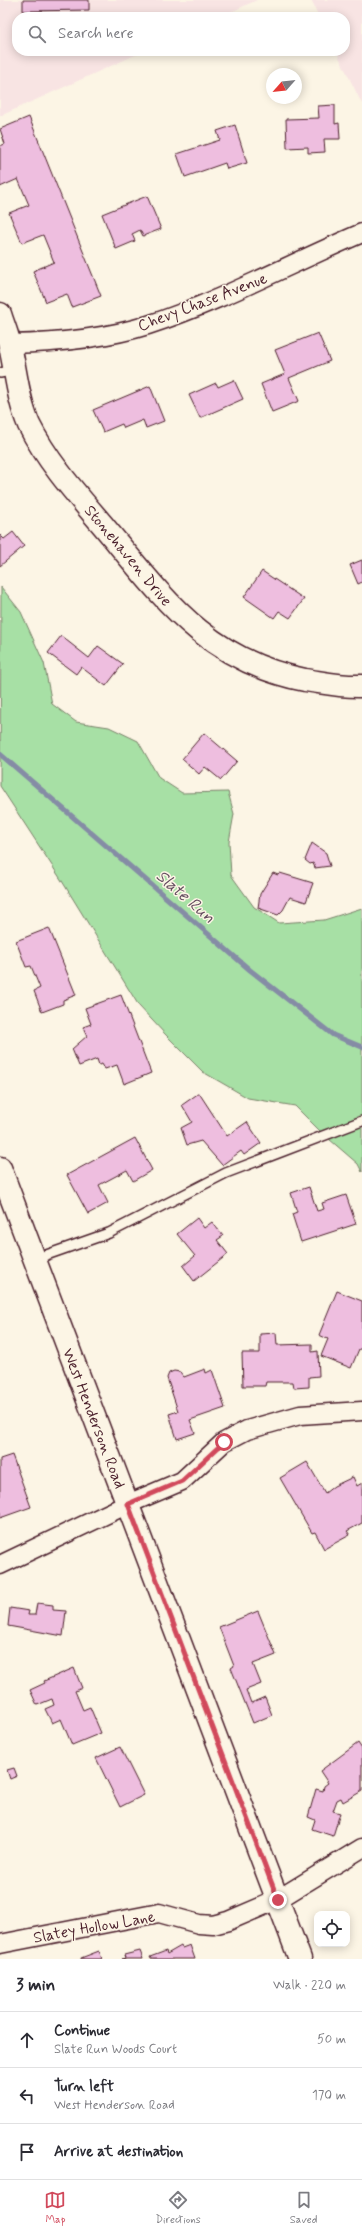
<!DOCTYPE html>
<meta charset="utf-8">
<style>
body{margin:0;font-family:Mynerve,sans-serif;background:#f7f7f7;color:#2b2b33}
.controls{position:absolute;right:12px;bottom:12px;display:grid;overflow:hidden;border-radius:8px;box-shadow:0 2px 10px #0003}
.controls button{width:36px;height:36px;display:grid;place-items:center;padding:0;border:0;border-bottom:1px solid #e1e1e2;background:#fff;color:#2b2b33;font:20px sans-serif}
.compass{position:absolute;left:266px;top:68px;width:36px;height:36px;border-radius:50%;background:#fff;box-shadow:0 2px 10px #0003;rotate:243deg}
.stop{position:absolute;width:12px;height:12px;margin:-9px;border:3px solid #d1495b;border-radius:50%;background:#fff}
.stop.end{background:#d1495b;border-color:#fff;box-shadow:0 1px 4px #0008}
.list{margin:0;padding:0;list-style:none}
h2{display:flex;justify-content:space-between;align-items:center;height:52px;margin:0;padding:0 16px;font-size:17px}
h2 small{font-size:13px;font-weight:400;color:#7c7c81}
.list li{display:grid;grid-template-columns:26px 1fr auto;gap:12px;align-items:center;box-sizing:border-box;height:56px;padding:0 16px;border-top:1px solid #e1e1e2}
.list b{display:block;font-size:15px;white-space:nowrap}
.list p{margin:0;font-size:13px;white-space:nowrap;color:#7c7c81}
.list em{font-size:13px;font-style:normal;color:#7c7c81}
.icon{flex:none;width:22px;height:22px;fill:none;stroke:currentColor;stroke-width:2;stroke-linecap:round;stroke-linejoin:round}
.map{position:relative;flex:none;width:362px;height:1959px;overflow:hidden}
.search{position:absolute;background:#fff;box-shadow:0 2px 10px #0003;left:12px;right:12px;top:12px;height:44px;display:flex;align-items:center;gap:10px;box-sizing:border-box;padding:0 14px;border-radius:16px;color:#7c7c81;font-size:15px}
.sheet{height:220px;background:#fff}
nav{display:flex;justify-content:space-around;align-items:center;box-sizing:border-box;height:56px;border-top:1px solid #e1e1e2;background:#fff;font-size:11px;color:#7c7c81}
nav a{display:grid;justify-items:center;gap:2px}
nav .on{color:#d1495b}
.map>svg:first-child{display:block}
.built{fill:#f8e4e3}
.green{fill:#a7e0a5;stroke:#788068}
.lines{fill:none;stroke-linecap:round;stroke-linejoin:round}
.stream{stroke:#858ca5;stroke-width:5}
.building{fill:#eebedf;stroke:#4a1f2b}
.lane-casing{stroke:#4a1f2b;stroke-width:12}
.street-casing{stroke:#4a1f2b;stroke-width:21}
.secondary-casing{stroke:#4a1f2b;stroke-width:25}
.lane{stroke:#fcf5e5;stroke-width:9}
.street{stroke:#fcf5e5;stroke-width:18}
.secondary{stroke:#fcf5e5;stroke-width:22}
.route{stroke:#d1495b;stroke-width:5}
.labels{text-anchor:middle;stroke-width:3;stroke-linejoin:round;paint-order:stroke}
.street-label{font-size:16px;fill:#4a1f2b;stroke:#fcf5e5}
.water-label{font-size:17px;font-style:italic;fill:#634c5e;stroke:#fcf5e5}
</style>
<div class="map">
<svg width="362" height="1959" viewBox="0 0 362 1959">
<rect width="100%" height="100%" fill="#fcf5e5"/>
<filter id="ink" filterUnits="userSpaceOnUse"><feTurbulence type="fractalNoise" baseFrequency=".025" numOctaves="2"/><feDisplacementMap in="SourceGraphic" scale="8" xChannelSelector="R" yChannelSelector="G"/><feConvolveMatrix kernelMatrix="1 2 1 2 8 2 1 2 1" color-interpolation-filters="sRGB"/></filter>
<g filter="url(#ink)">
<g class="built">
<path d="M0 0H257L220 17H17V51H144L0 116Z"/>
<path d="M311 0H362V104L336 51H345V17H319Z"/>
</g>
<path class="green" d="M1 587 21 612 44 663 52 704 76 722 109 727 138 741 159 778 182 793 228 792 234 814 229 842 231 875 254 907 279 923 324 920 362 908V1172L358 1164 322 1133 295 1106 248 1098 203 1072 165 1034 139 1006 62 881 0 786Z"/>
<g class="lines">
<path class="stream" d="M0 754 250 970 333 1035 362 1047"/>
</g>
<g class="building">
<path d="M23 0H89V10L23 11Z"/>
<path d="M335 105V124L339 123 340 139H324L325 152 308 153V147L287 148 286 119 319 118 318 106Z"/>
<path d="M29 117 101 296 72 307 67 294 46 302 33 271 54 262 43 235 22 243 9 213 29 205 18 179 0 187V146L5 144 0 129Z"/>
<path d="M235 125 247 163 227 169 225 163 185 177 177 154 220 140 217 131Z"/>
<path d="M147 196 161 229 143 236 140 230 132 234 135 241 116 249 102 214Z"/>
<path d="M318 333 330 361 289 378 299 401 272 412 261 384 285 374 275 350Z"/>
<path d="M234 380 243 399 200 418 189 395 216 383 218 387Z"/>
<path d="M150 386 164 421 146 428 143 420 124 428 122 424 103 432 93 410Z"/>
<path d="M13 532 24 546 0 566V535L4 539Z"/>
<path d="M362 560V582L358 584 350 565Z"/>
<path d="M262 571 304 599 290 618 279 611 274 618 244 597Z"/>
<path d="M61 636 89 658 98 646 123 664 106 686 81 667 76 674 48 653Z"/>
<path d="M204 733 237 761 221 780 205 767 199 774 182 759Z"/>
<path d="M312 843 326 853 330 866 315 868 313 863 310 864 305 860Z"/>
<path d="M273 873 278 875 280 873 313 883 306 902 290 897 283 910 278 915 258 908 260 894Z"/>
<path d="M49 928 76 995 63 1000V1004L42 1012 34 991 40 988 31 966 26 967 16 941Z"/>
<path d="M121 995 151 1073 124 1084 117 1065 105 1069 102 1064 99 1065 97 1059 79 1066 72 1049 87 1036 83 1027 91 1024 85 1008Z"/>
<path d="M199 1093 227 1136 247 1122 261 1143 244 1155 241 1151 222 1165 201 1141 187 1145 181 1128 192 1122 182 1105Z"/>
<path d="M135 1138 152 1170 133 1181 127 1170 99 1185 108 1203 88 1214 67 1175Z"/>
<path d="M309 1187 317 1211 324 1209 322 1203 346 1195 356 1224 301 1242 292 1214 297 1212 291 1193Z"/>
<path d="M197 1218 204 1228 212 1222 223 1236 217 1240 228 1254 194 1281 183 1266 195 1256 177 1234Z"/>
<path d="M337 1291 362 1301V1349H359L351 1368 321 1356 328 1339 319 1335Z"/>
<path d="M276 1333 277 1345 312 1344V1352L318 1351 319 1376 309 1377V1387L294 1388 293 1382H266L265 1386H243L242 1353H260V1334Z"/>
<path d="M205 1369 206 1373 212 1370 225 1408 190 1420 195 1433 177 1439 169 1414 178 1411 167 1378 169 1373 174 1371 180 1372 184 1377Z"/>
<path d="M12 1455 31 1507 0 1518V1459Z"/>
<path d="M307 1462 325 1493 334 1486 353 1477 357 1486 362 1483V1523L347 1531 350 1535 324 1549 315 1532 312 1533 280 1478Z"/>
<path d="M37 1603 53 1605V1610L66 1611 63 1636 8 1626 10 1608 29 1611 28 1615H35Z"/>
<path d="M258 1611 276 1655 253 1664 261 1684 246 1690 251 1703 265 1697 272 1715 253 1723 231 1668 234 1666 219 1627Z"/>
<path d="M74 1668 82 1688 75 1691 83 1710 90 1707 101 1733 72 1745 61 1719 52 1723 45 1709 54 1705 52 1699 37 1705 30 1690 45 1683 44 1681Z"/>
<path d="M358 1743 362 1749V1791L343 1802 341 1798 337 1800 333 1811 340 1813 333 1836 312 1829 315 1820 308 1817 316 1789 323 1791 324 1786 328 1783 320 1771Z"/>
<path d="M120 1747 144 1795 120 1807 96 1758Z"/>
<path d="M14 1768 17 1776 10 1779 7 1770Z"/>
<path d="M190 1945 195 1959H151L150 1957 166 1951 167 1954 181 1946 182 1948Z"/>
<path d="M99 1951 102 1959H81V1958Z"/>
<path d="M140 1951 143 1959H122L125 1958 124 1955Z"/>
</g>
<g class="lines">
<defs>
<g id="lane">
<path d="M0 373 15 370"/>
<path d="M35 1259 109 1233 226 1173 362 1121"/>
</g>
<g id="street">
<path d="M10 344C56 343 104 339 148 325 222 301 291 263 362 233"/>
<path d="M0 1565 128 1504 182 1481 224 1442 247 1430 300 1415 362 1411"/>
<path d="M0 1944 159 1913 199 1924 213 1925 228 1921 277 1900 362 1848"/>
</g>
<g id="secondary">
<path d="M0 314C3 324 8 335 10 346 16 372 18 400 29 425 48 463 79 497 106 529 165 600 208 661 305 680 325 683 342 687 362 686"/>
<path d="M0 1168 300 1959"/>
</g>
</defs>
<use href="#lane" class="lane-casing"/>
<use href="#street" class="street-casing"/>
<use href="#secondary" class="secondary-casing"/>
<use href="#lane" class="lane"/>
<use href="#street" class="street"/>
<use href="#secondary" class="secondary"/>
</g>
</g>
<g class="lines" filter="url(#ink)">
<path class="route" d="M224 1442 182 1481 128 1504 278 1900"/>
</g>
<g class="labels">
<g class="street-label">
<text transform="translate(202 301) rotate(-21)" y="6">Chevy Chase Avenue</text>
<text transform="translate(129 555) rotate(50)" y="6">Stonehaven Drive</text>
<text transform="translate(95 1418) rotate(69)" y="6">West Henderson Road</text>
<text transform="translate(94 1926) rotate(-10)" y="6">Slatey Hollow Lane</text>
</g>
<g class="water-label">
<text transform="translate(186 896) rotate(41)" y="6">Slate Run</text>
</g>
</g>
</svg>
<div class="controls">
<button><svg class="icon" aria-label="locate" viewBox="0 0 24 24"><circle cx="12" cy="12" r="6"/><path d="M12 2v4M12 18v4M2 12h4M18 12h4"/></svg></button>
</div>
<svg class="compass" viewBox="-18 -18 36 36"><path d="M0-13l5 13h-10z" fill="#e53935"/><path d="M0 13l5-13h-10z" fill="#7c7c81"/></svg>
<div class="stop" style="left:224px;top:1442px"></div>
<div class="stop end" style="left:278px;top:1900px"></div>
<div class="search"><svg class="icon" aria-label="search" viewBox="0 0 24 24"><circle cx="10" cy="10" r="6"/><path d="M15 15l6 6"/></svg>Search here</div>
</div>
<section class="sheet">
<h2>3 min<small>Walk · 220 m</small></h2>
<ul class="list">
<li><svg class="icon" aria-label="ahead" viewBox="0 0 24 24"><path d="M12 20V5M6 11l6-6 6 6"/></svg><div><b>Continue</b><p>Slate Run Woods Court</p></div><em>50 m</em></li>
<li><svg class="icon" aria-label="left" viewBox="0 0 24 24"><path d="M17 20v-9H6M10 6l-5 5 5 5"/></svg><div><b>Turn left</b><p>West Henderson Road</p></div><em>170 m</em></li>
<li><svg class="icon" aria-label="arrive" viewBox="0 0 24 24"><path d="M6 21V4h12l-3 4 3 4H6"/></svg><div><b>Arrive at destination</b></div></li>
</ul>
</section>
<nav>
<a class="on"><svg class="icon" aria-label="map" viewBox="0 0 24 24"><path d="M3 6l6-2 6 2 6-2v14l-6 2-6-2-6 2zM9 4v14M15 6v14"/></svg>Map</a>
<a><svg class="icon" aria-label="directions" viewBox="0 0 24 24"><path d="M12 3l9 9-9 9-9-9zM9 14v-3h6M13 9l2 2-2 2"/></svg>Directions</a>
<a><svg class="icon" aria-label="saved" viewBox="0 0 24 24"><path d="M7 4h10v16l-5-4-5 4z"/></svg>Saved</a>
</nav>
